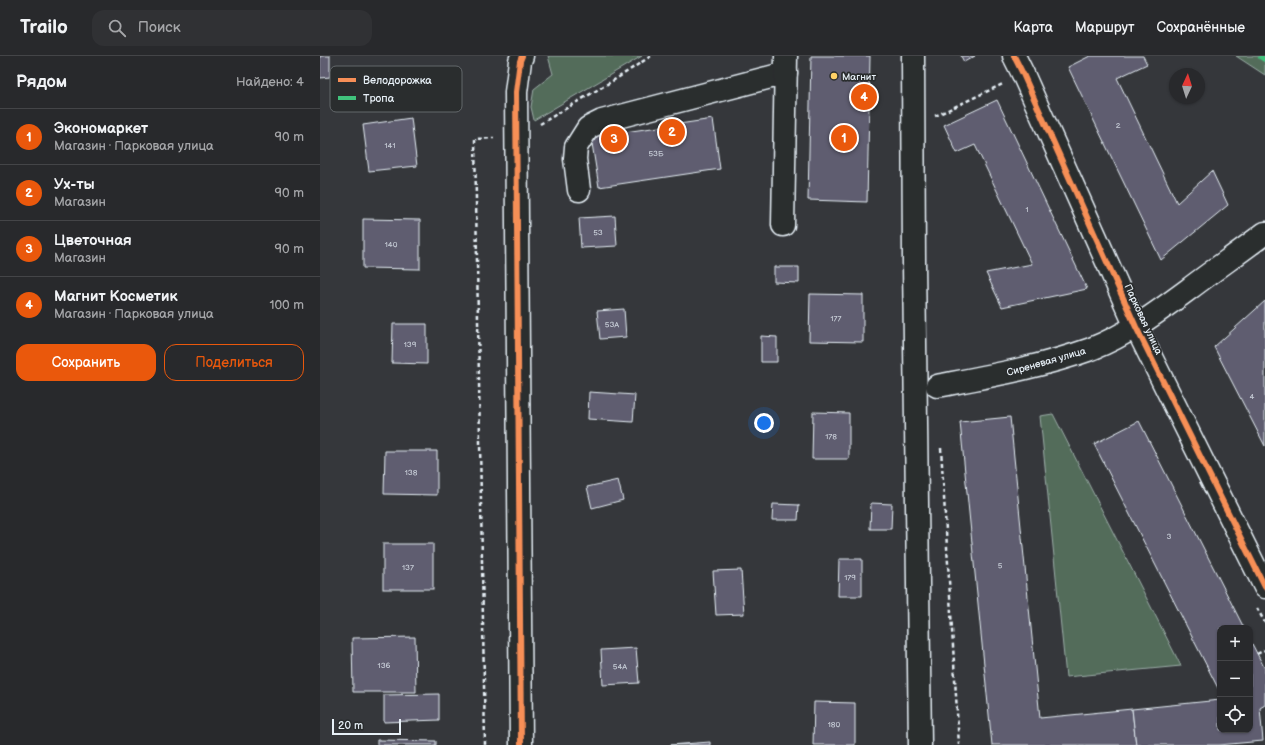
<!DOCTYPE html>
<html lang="ru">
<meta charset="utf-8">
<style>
body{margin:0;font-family:"Balsamiq Sans",sans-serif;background:#303134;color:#f1f3f6}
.controls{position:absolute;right:12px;bottom:12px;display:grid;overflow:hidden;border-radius:8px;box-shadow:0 1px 3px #0004}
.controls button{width:36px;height:36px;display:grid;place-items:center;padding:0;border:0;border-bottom:1px solid #444548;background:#28292c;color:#f1f3f6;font:20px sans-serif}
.compass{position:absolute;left:849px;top:12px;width:36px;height:36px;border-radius:50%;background:#28292c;box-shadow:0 1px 3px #0004;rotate:4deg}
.scale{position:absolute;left:12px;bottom:10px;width:69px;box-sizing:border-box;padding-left:4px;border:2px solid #e8f1f8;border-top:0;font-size:11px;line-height:14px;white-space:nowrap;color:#e8f1f8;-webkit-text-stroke:3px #2a2d2e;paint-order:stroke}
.you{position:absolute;left:444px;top:367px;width:14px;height:14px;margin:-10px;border:3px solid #fff;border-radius:50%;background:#1a73e8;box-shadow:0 0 0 6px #1a73e833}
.badge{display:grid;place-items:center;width:26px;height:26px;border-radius:50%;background:#ea580c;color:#fff;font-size:13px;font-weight:700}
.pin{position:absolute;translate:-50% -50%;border:2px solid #fff;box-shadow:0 1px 4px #0006}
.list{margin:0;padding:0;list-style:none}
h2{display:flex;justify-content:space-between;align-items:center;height:52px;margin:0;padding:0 16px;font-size:17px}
h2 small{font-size:13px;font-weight:400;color:#a5a6a9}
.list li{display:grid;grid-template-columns:26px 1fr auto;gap:12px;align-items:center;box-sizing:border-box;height:56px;padding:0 16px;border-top:1px solid #444548}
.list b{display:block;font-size:15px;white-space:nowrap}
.list p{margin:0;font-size:13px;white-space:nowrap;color:#a5a6a9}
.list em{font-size:13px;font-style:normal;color:#a5a6a9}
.actions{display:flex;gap:8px;padding:12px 16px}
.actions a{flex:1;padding:9px 0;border:1px solid #ea580c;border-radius:12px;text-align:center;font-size:14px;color:#ea580c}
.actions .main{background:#ea580c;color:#fff}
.icon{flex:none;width:22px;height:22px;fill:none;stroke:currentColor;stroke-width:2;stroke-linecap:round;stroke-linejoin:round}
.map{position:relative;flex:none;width:945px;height:689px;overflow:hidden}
header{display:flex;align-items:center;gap:24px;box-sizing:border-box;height:56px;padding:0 20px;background:#28292c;border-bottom:1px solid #444548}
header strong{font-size:19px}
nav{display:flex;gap:22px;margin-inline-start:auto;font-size:14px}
.search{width:280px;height:36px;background:#303134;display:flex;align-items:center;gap:10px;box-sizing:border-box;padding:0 14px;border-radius:12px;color:#a5a6a9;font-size:15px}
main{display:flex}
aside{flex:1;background:#28292c}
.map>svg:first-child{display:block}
.green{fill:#526c5a;stroke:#9daea9}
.building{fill:#5f5d6f;stroke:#e8f1f8}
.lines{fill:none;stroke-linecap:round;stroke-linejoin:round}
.minor-casing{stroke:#e8f1f8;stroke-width:25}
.path{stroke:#e8f1f8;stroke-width:2.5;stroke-dasharray:4 3;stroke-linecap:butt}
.minor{stroke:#2a2d2e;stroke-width:22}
.quiet{stroke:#40c37c;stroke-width:5;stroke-dasharray:10 5;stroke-linecap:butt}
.cycleway-casing{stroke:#2a2d2e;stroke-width:8}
.cycleway{stroke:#f78f57;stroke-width:6}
.poi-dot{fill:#ffd166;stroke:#2a2d2e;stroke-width:1.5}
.labels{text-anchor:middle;stroke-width:3.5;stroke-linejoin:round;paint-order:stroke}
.number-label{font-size:8px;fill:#c6ccd6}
.poi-label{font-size:10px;fill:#e8f1f8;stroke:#2a2d2e;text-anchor:start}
.street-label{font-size:10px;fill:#e8f1f8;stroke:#2a2d2e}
.key{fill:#2a2d2e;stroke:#63686b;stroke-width:1}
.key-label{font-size:11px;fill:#e8f1f8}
</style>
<header>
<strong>Trailo</strong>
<div class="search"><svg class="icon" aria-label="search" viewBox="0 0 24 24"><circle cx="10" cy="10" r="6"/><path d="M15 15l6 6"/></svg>Поиск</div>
<nav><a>Карта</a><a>Маршрут</a><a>Сохранённые</a></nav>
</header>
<main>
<aside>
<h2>Рядом<small>Найдено: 4</small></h2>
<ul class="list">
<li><span class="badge">1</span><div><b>Экономаркет</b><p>Магазин · Парковая улица</p></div><em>90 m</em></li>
<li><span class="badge">2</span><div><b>Ух-ты</b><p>Магазин</p></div><em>90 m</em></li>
<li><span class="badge">3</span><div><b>Цветочная</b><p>Магазин</p></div><em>90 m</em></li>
<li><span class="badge">4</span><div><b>Магнит Косметик</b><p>Магазин · Парковая улица</p></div><em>100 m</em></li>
</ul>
<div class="actions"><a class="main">Сохранить</a><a>Поделиться</a></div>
</aside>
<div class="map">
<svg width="945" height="689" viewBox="0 0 945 689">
<rect width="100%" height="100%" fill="#35373b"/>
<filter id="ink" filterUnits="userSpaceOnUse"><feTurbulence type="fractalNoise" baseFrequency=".025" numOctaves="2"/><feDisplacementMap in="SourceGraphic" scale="8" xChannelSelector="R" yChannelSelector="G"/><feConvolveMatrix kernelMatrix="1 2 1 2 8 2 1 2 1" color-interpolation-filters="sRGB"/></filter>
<g filter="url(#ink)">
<g class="green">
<path d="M228 0H322L214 64 211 51 214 33 233 18Z"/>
<path d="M916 0H945V19Z"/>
<path d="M733 358 861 610 746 621 720 360Z"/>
</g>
<g class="building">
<path d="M0 0H10V21L0 22Z"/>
<path d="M491 0H550L547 146 488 144Z"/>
<path d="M641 0H655L644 6Z"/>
<path d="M770 0H823L827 8 797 22 857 147 892 115 908 149 841 204 748 11Z"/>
<path d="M677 44 767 233 682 251 666 217 712 208 655 89 637 97 624 69Z"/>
<path d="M91 62 97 110 49 115 43 69Z"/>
<path d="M393 63 400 113 279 131 271 81Z"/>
<path d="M295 160 297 190 261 192 259 162Z"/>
<path d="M43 163 100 164V213L43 212Z"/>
<path d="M454 211H479V227L454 226Z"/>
<path d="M490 238 543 239V286L489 285Z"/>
<path d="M945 245V390L894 291Z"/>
<path d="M304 253 306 281 280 283 277 255Z"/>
<path d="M73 268H107V308L72 307Z"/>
<path d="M441 280 457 281V306H441Z"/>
<path d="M269 336 315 339 313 366 268 363Z"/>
<path d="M493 356 529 357V403H492Z"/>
<path d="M690 361 720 662 812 653 816 689H672L640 366Z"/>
<path d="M819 365 924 572H900V636L774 388Z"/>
<path d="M65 395H117V439L64 438Z"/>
<path d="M298 424 303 444 272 452 267 431Z"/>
<path d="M551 447 572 448 571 473H550Z"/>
<path d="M453 448 479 449 478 464H452Z"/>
<rect x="63" y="488" width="50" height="45"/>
<path d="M519 503H542V540H518Z"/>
<path d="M421 514 424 558 396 559 393 515Z"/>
<path d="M95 581 96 636H33L32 582Z"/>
<path d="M930 584 945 613V649L940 652 943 685 899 689H816L812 653 900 644V674H930Z"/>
<path d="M316 592 319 627 283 629 281 594Z"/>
<path d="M119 638V664L64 666V639Z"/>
<path d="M494 646 535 647V689H493Z"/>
<path d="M57 684 116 685V689H57Z"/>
<path d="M390 686V689H350Z"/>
</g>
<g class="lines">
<defs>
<g id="minor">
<path d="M593 0 594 206 600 689"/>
<path d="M694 0 703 18 816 271 945 531"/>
<path d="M259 134 255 103 256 91 268 72 282 65 466 17"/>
<path d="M463 169 466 0"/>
<path d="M617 330C669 320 721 311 771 293 807 279 838 256 869 233 894 214 920 196 945 177"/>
<path d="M201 689 196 36 200 5 202 0"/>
</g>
</defs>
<use href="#minor" class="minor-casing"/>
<g class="path">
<path d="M615 60 683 28"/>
<path d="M220 68 299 21 331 0"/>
<path d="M621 392 639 689"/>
<path d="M937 552 945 567"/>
<path d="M937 598 945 594"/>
<path d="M165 689 155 83 174 82"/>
</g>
<use href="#minor" class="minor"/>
<path class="quiet" d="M939 0 945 4"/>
<defs>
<g id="cycleway">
<path d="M694 0 703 18 816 271 945 531"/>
<path d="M201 689 196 36 200 5 202 0"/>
</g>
</defs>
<use href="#cycleway" class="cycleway-casing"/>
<use href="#cycleway" class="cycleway"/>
</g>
</g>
<circle class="poi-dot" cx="514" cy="20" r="4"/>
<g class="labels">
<g class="number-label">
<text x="798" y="72">2</text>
<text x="70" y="92">141</text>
<text x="336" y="100">53Б</text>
<text x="707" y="156">1</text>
<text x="278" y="179">53</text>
<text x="71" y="191">140</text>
<text x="516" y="265">177</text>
<text x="292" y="271">53А</text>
<text x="90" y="291">139</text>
<text x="932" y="343">4</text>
<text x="511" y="383">178</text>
<text x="91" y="419">138</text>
<text x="849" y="483">3</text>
<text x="680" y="512">5</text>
<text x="88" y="514">137</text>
<text x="530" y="524">179</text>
<text x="64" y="612">136</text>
<text x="300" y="613">54А</text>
<text x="514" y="671">180</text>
</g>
<g class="poi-label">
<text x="522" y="24">Магнит</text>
</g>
<g class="street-label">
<text transform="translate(824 263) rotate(65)" y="4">Парковая улица</text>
<text transform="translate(726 305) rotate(-16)" y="4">Сиреневая улица</text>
</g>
</g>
<rect x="10" y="10" width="132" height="46" rx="6" class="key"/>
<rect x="18" y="22" width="18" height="4" fill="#f78f57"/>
<rect x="18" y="40" width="18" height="4" fill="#40c37c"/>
<g class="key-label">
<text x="43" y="28">Велодорожка</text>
<text x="43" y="46">Тропа</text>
</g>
</svg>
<div class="controls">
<button>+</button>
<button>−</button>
<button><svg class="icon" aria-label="locate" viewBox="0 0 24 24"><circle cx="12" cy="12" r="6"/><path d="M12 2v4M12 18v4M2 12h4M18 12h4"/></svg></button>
</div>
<svg class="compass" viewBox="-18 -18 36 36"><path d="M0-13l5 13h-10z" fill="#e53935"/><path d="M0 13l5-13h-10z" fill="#a5a6a9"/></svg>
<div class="scale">20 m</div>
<div class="you"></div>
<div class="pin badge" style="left:524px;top:82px">1</div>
<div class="pin badge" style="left:352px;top:76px">2</div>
<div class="pin badge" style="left:294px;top:83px">3</div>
<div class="pin badge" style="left:544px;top:41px">4</div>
</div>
</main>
